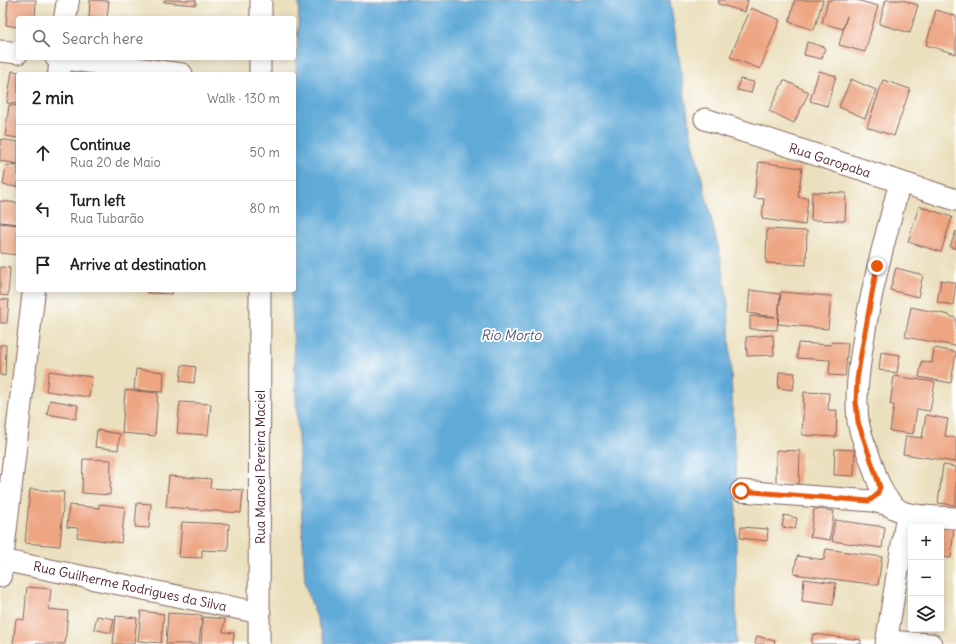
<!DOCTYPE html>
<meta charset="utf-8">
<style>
body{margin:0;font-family:Delius,sans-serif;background:#f2f2f2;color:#202124}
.controls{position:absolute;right:12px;bottom:12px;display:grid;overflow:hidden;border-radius:4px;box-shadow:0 2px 10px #0003}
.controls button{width:36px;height:36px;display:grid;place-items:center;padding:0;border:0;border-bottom:1px solid #e0e0e0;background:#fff;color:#202124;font:20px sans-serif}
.stop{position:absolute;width:12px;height:12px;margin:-9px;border:3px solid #ea580c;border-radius:50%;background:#fff}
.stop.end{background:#ea580c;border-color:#fff;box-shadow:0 1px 4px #0008}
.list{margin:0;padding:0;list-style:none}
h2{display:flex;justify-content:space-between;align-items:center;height:52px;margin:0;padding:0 16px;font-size:17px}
h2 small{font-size:13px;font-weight:400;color:#757577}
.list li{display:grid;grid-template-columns:26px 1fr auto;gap:12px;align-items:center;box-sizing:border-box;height:56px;padding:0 16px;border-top:1px solid #e0e0e0}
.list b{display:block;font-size:15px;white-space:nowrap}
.list p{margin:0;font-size:13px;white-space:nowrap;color:#757577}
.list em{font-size:13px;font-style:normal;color:#757577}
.icon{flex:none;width:22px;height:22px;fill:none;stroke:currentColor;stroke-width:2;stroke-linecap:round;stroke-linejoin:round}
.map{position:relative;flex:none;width:956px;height:644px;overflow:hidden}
.search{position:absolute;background:#fff;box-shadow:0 2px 10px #0003;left:16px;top:16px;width:280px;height:44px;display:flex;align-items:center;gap:10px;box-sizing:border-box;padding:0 14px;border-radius:4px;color:#757577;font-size:15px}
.panel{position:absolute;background:#fff;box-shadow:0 2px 10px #0003;left:16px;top:72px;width:280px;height:220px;border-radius:4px}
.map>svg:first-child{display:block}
.water{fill:#60aad8;stroke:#556482}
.building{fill:#eda582}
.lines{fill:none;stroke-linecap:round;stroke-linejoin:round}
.minor-casing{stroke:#82635e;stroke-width:23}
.tertiary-casing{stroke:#82635e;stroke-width:24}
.secondary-casing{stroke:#82635e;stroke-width:24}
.minor{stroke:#fff;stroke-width:21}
.tertiary{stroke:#fff;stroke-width:22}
.secondary{stroke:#fff;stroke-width:22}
.route{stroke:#ea580c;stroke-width:5}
.labels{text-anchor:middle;stroke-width:3.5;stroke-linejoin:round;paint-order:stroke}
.street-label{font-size:13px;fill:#4a1f2b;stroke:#fff}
.water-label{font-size:14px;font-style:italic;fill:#535770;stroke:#fff}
</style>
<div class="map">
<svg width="956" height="644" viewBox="0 0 956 644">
<rect width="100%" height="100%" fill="#fff"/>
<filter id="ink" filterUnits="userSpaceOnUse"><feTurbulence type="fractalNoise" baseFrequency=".025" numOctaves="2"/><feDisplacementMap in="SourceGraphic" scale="8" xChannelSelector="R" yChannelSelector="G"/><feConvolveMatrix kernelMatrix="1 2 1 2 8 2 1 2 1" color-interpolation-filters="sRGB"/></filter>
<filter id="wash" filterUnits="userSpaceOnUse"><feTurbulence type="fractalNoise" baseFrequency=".012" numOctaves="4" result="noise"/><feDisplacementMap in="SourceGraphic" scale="16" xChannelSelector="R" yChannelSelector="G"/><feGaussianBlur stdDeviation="0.9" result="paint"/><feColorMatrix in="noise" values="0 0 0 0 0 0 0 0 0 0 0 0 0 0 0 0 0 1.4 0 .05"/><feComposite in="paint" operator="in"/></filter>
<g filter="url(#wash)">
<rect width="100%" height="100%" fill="#ebe0bd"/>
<path class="water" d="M298 0H670L690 129 721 259 728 303 736 486V644H324L325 641 305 585 291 290H294V120L299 5Z"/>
<g id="blocks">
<g class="building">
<path d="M8 0H36L35 18H18V27L6 25Z"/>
<path d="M90 0 109 1 107 18H89Z"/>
<path d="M164 0H196V5L164 2Z"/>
<path d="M719 0H748L745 12 718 4Z"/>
<path d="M795 0H823L814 30 789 22Z"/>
<path d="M828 0H856L878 6 865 52 839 45 847 16 843 29 822 23Z"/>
<path d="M886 0H902L918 5 910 33 879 24Z"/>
<path d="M751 8 780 20 760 69 730 57Z"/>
<path d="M936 10 956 16V54L926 45Z"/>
<path d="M807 42 825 47 822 59 804 55Z"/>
<path d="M12 71 24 73 18 74V104L7 103Z"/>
<path d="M819 71 836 76 827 106 810 101Z"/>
<path d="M740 79 754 82 751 93 737 90Z"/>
<path d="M851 79 876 90 865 118 839 107Z"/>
<path d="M784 80 809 92 794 123 769 111Z"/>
<path d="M883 80 910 89 894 136 867 127Z"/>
<path d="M9 105 18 106V138L5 136Z"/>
<path d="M0 139 18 142V164L0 161Z"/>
<path d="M759 162 802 168 798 197 808 198 805 225 762 219 764 199 754 198Z"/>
<path d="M6 165 18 166V187L3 185Z"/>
<path d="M812 192 846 193 845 221 811 220Z"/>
<path d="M0 201 18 203V224L0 222Z"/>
<path d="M919 206 952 217 941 252 908 242Z"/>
<path d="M0 223 18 225V255L0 253Z"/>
<path d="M767 229 807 231 806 265 766 263Z"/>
<path d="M956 231V249L950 247Z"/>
<path d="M0 267 10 268 8 296 0 295Z"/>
<path d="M896 268 923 275 918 297 890 290Z"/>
<path d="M941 280 956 283 953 305 937 302Z"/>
<path d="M147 290H173L172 294 147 293Z"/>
<path d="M750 290 780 294 777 330 750 329V316L775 317 748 313Z"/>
<path d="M781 292 831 296 828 329 778 324Z"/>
<path d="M0 299 9 300 7 323H0Z"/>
<path d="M911 307 949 315V316L956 318V346L905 337Z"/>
<path d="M773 335 774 355 747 356 746 337Z"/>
<path d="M832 342 848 343 845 376 829 375 830 360 797 358 798 343 831 345Z"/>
<path d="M0 345H6L5 376 0 375Z"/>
<path d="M934 348 956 352 951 383 919 377 922 361 932 363Z"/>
<path d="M881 352 900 355 897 373 879 370Z"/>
<path d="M182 365 196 367 194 383 180 381Z"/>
<path d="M136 369 164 372 163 392 134 390Z"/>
<path d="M49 371 92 377 89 397 46 391Z"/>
<path d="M779 372 795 373 793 390 778 388Z"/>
<path d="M894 376 935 382 930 411 917 409 913 434 890 431 894 405H890Z"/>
<path d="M125 390 158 393 155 436 122 433Z"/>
<path d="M804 392 829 393 828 410H837L836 437 802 435Z"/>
<path d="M50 400 78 405 76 419 47 414Z"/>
<path d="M180 402 211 404 208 435 177 433Z"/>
<path d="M926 415 948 419 945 436 956 438V462L903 454 906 436 922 438Z"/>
<path d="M97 430 120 434 118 450 95 447Z"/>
<path d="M835 449 855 450 854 476 834 475Z"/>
<path d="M776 450 800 451 799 484H776Z"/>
<path d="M83 459 111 460 110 495 82 493Z"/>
<path d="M943 465 956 467V505L938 503Z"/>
<path d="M169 476 211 479 210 488 243 490 241 513 166 507Z"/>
<path d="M30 489 64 492 60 546 25 543Z"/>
<path d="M137 503 151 504 149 528 135 527Z"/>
<path d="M99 504 125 507 121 543 77 537 78 528 67 527 69 505 99 508Z"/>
<path d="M814 509 834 511 830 540 810 537Z"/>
<path d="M784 515 797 518 795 529 782 527Z"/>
<path d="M835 520 885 527 882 548 832 541Z"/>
<path d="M182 522 229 524 228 551 202 550V558L179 557Z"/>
<path d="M741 527 768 529 767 541 740 538Z"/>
<path d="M941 527 954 528 951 558 941 557Z"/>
<path d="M826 549 882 557 878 585 794 574 797 556 824 560Z"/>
<path d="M804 579 836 583 833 605 802 601Z"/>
<path d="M27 587 51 589 49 609 68 611 65 644H13L16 619 24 620Z"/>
<path d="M141 611 164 614 161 643 138 641Z"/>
<path d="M168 613 202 615 199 644H166Z"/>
<path d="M97 616 114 619 111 633 94 629Z"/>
<path d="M116 616 137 618 134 644H113Z"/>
<path d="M203 617 225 619 223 632 234 633 233 644H201Z"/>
<path d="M813 634 861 640V644H811Z"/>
<path d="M757 636 775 641 774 644H755Z"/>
</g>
</g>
</g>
<g filter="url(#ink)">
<use href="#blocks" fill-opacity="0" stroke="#82635e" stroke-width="1"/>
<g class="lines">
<defs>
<g id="minor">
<path d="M261 18V0"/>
<path d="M0 51 18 53"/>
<path d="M56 58 182 74"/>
<path d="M260 74V58"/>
<path d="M705 119 956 200"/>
<path d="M900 182C886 235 871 288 863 342 859 368 855 394 858 421 860 435 867 450 872 464 877 480 884 501 899 510 909 517 943 517 956 518"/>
<path d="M741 491 873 501 885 504 898 510"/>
<path d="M2 560 260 613"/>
<path d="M887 641 931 644"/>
<path d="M259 644 260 290"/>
<path d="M886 644 907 514"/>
</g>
<path id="tertiary" d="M0 576 2 560"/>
<g id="secondary">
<path d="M65 18 68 0"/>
<path d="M59 74 61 58"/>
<path d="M0 559 2 560 34 290"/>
</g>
</defs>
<use href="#minor" class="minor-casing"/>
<use href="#tertiary" class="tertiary-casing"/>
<use href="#secondary" class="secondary-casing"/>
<use href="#minor" class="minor"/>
<use href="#tertiary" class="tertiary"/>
<use href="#secondary" class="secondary"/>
</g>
</g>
<g class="lines" filter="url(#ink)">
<path class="route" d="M741 491 869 501 877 495 880 487 858 422 856 402 857 380 861 354 877 266"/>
</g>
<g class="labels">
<g class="street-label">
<text transform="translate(830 160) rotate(18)" y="5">Rua Garopaba</text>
<text transform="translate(260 467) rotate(-90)" y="5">Rua Manoel Pereira Maciel</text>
<text transform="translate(130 586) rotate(12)" y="5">Rua Guilherme Rodrigues da Silva</text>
</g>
<g class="water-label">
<text x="511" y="340">Rio Morto</text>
</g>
</g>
</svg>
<div class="controls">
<button>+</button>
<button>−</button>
<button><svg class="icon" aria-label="layers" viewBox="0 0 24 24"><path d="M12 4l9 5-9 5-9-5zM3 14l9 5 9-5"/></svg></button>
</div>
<div class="stop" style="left:741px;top:491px"></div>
<div class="stop end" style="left:877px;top:266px"></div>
<div class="search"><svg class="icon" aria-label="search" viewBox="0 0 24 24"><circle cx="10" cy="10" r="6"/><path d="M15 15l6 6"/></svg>Search here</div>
<section class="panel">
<h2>2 min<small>Walk · 130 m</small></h2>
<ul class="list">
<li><svg class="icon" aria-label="ahead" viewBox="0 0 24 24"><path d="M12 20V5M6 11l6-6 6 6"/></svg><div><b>Continue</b><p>Rua 20 de Maio</p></div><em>50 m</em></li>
<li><svg class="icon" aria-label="left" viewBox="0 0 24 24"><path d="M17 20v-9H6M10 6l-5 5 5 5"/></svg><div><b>Turn left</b><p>Rua Tubarão</p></div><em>80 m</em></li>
<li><svg class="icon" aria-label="arrive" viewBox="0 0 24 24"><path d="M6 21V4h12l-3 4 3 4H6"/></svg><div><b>Arrive at destination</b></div></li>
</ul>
</section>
</div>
